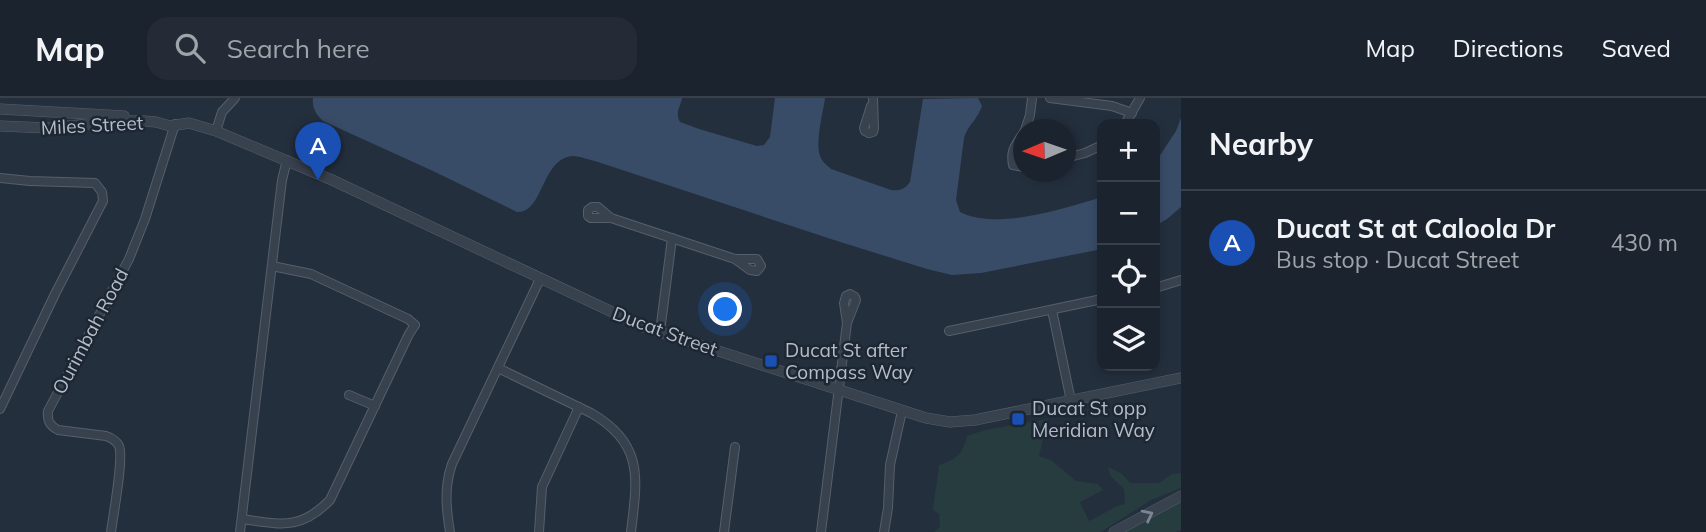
<!DOCTYPE html>
<meta charset="utf-8">
<style>
body{margin:0;font-family:Mulish,sans-serif;background:#242b36;color:#f1f3f6}
.controls{position:absolute;right:21px;top:21px;display:grid;overflow:hidden;border-radius:14px;box-shadow:0 4px 10px #0003}
.controls button{width:63px;height:63px;display:grid;place-items:center;padding:0;border:0;border-bottom:2px solid #39404a;background:#1b232e;color:#f1f3f6;font:35px sans-serif}
.compass{position:absolute;left:1013px;top:21px;width:63px;height:63px;border-radius:50%;background:#1b232e;box-shadow:0 4px 10px #0003;rotate:268deg}
.you{position:absolute;left:726px;top:212px;width:24px;height:24px;margin:-18px;border:5px solid #fff;border-radius:50%;background:#1a73e8;box-shadow:0 0 0 10px #1a73e833}
.badge{display:grid;place-items:center;width:46px;height:46px;border-radius:50%;background:#2563eb;color:#fff;font-size:23px;font-weight:700}
.pin{position:absolute;translate:-50% -58px;filter:drop-shadow(0 2px 4px #0008)}
.pin::after{content:'';position:absolute;top:37px;width:24px;height:21px;background:inherit;clip-path:polygon(0 0,100% 0,50% 100%)}
.list{margin:0;padding:0;list-style:none}
h2{display:flex;justify-content:space-between;align-items:center;height:91px;margin:0;padding:0 28px;font-size:30px}
h2 small{font-size:23px;font-weight:400;color:#a0a4aa}
.list li{display:grid;grid-template-columns:46px 1fr auto;gap:21px;align-items:center;box-sizing:border-box;height:105px;padding:0 28px;border-top:2px solid #39404a}
.list b{display:block;font-size:26px;white-space:nowrap}
.list p{margin:0;font-size:23px;white-space:nowrap;color:#a0a4aa}
.list em{font-size:23px;font-style:normal;color:#a0a4aa}
.icon{flex:none;width:38px;height:38px;fill:none;stroke:currentColor;stroke-width:2;stroke-linecap:round;stroke-linejoin:round}
.map{position:relative;flex:none;width:1181px;height:434px;overflow:hidden}
header{display:flex;align-items:center;gap:42px;box-sizing:border-box;height:98px;padding:0 35px;background:#1b232e;border-bottom:2px solid #39404a}
header strong{font-size:33px}
nav{display:flex;gap:38px;margin-inline-start:auto;font-size:24px}
.search{width:490px;height:63px;background:#242b36;display:flex;align-items:center;gap:18px;box-sizing:border-box;padding:0 24px;border-radius:21px;color:#a0a4aa;font-size:26px}
main{display:flex}
aside{flex:1;background:#1b232e}
.map>svg:first-child{display:block}
.green{fill:#263c3f}
.water{fill:#394c67}
.lines{fill:none;stroke-linecap:round;stroke-linejoin:round}
.minor-casing{stroke:#565f6c;stroke-width:10}
.tertiary-casing{stroke:#565f6c;stroke-width:11}
.minor{stroke:#38414e;stroke-width:8}
.tertiary{stroke:#38414e;stroke-width:10}
.oneway{stroke:#7c8592}
.transit-dot{fill:#1a4fb4;stroke:#1d2633;stroke-width:2.5}
.labels{text-anchor:middle;stroke-width:5;stroke-linejoin:round;paint-order:stroke}
.street-label{font-size:19px;fill:#b4bcc9;stroke:#1d2633}
.poi-label{font-size:19px;fill:#b4bcc9;stroke:#1d2633;text-anchor:start}
</style>
<header>
<strong>Map</strong>
<div class="search"><svg class="icon" aria-label="search" viewBox="0 0 24 24"><circle cx="10" cy="10" r="6"/><path d="M15 15l6 6"/></svg>Search here</div>
<nav><a>Map</a><a>Directions</a><a>Saved</a></nav>
</header>
<main>
<div class="map">
<svg width="1181" height="434" viewBox="0 0 1181 434">
<rect width="100%" height="100%" fill="#242f3e"/>
<g class="green">
<path d="M1048 321 1039 358 1051 362 1076 383 1098 386 1103 392 1080 404 1089 423C1101 418 1113 408 1125 406L1124 391 1110 377 1108 369 1121 375 1130 385H1159L1172 376 1181 375V390L1151 402 1101 434H934L940 429 939 416 933 412 939 367C957 361 962 357 967 338L985 332Z"/>
<path d="M1181 403V432L1175 434H1125Z"/>
</g>
<g class="water">
<path d="M313 0H682C680 10 675 14 680 24L699 31 757 48 764 47 770 39 775 0H825C823 15 815 44 820 58 822 64 827 67 831 71L891 92C900 93 905 91 910 84L923 1 978 0 982 8C978 21 967 28 964 40L956 102 960 114C996 133 1066 110 1102 99V151L981 175 952 177 927 171 834 142 595 63C589 62 580 58 573 58 541 60 544 115 517 114L433 73 323 23C316 16 312 10 313 0Z"/>
<path d="M1181 20V109L1167 121 1155 128V65L1176 33Z"/>
</g>
<g class="lines">
<defs>
<g id="minor">
<path d="M1050 0 1112 8 1132 15"/>
<path d="M1125 26 1140 0"/>
<path d="M1025 32 1030 17 1032 0"/>
<path d="M216 33 222 14 235 0"/>
<path d="M1024 34C1016 47 1010 51 1013 67L1024 69"/>
<path d="M869 35 873 34 874 31 873 0"/>
<path d="M869 35 865 33 864 30 871 8"/>
<path d="M1066 60 1085 55 1102 47"/>
<path d="M0 80 30 83 95 85 102 94 103 103 55 196 0 311"/>
<path d="M611 120H591L588 118V112L592 109H598L611 120 735 161H757L761 168 757 173 750 172 735 161"/>
<path d="M1155 190 1181 182"/>
<path d="M1052 212 1071 303"/>
<path d="M949 233 1102 201"/>
<path d="M660 234 672 140"/>
<path d="M498 270 591 315C645 346 637 382 631 434"/>
<path d="M349 297 375 308"/>
<path d="M242 421C280 426 300 433 330 402L409 236 415 227 408 221 311 176 272 168"/>
<path d="M111 434C113 418 124 360 119 348 116 342 112 340 106 338L58 332C49 327 47 322 48 313L129 161 145 121 175 26"/>
<path d="M240 434 282 82 287 62"/>
<path d="M450 434C446 410 444 389 452 366L540 181"/>
<path d="M539 434 542 389 579 309"/>
<path d="M724 434 735 349"/>
<path d="M821 434 847 225 844 205 846 198 850 196 855 199 856 202 847 225"/>
<path d="M884 434 888 410 890 367 902 313"/>
</g>
<g id="tertiary">
<path d="M0 11 124 18"/>
<path d="M0 28 48 30 119 23H144L156 24 170 28 189 25 216 33 332 82 644 229 926 320 950 324 975 322 1181 280"/>
<path d="M1114 434 1181 398"/>
</g>
</defs>
<use href="#minor" class="minor-casing"/>
<use href="#tertiary" class="tertiary-casing"/>
<use href="#minor" class="minor"/>
<use href="#tertiary" class="tertiary"/>
</g>
<defs><path id="oneway-chevron" d="M-2-3.5L2.5 0L-2 3.5" fill="none" stroke-width="1.6" stroke-linecap="round" stroke-linejoin="round" transform="scale(1.75)"/></defs>
<use class="oneway" href="#oneway-chevron" transform="translate(1148 417) rotate(-27)"/>
<g class="transit-dot">
<rect x="764" y="256" width="14" height="14" rx="3.5"/>
<rect x="1011" y="314" width="14" height="14" rx="3.5"/>
</g>
<g class="labels">
<g class="street-label">
<text transform="translate(92 27) rotate(-3)" y="7">Miles Street</text>
<text transform="translate(90 233) rotate(-62)" y="7">Ourimbah Road</text>
<text transform="translate(665 233) rotate(20)" y="7">Ducat Street</text>
</g>
<g class="poi-label">
<text x="785" y="259">Ducat St after<tspan x="785" dy="22">Compass Way</tspan></text>
<text x="1032" y="317">Ducat St opp<tspan x="1032" dy="22">Meridian Way</tspan></text>
</g>
</g>
</svg>
<div class="controls">
<button>+</button>
<button>−</button>
<button><svg class="icon" aria-label="locate" viewBox="0 0 24 24"><circle cx="12" cy="12" r="6"/><path d="M12 2v4M12 18v4M2 12h4M18 12h4"/></svg></button>
<button><svg class="icon" aria-label="layers" viewBox="0 0 24 24"><path d="M12 4l9 5-9 5-9-5zM3 14l9 5 9-5"/></svg></button>
</div>
<svg class="compass" viewBox="-18 -18 36 36"><path d="M0-13l5 13h-10z" fill="#e53935"/><path d="M0 13l5-13h-10z" fill="#a0a4aa"/></svg>
<div class="you"></div>
<div class="pin badge" style="left:318px;top:82px;background:#1a4fb4">A</div>
</div>
<aside>
<h2>Nearby<small></small></h2>
<ul class="list">
<li><span class="badge" style="background:#1a4fb4">A</span><div><b>Ducat St at Caloola Dr</b><p>Bus stop · Ducat Street</p></div><em>430 m</em></li>
</ul>
</aside>
</main>
